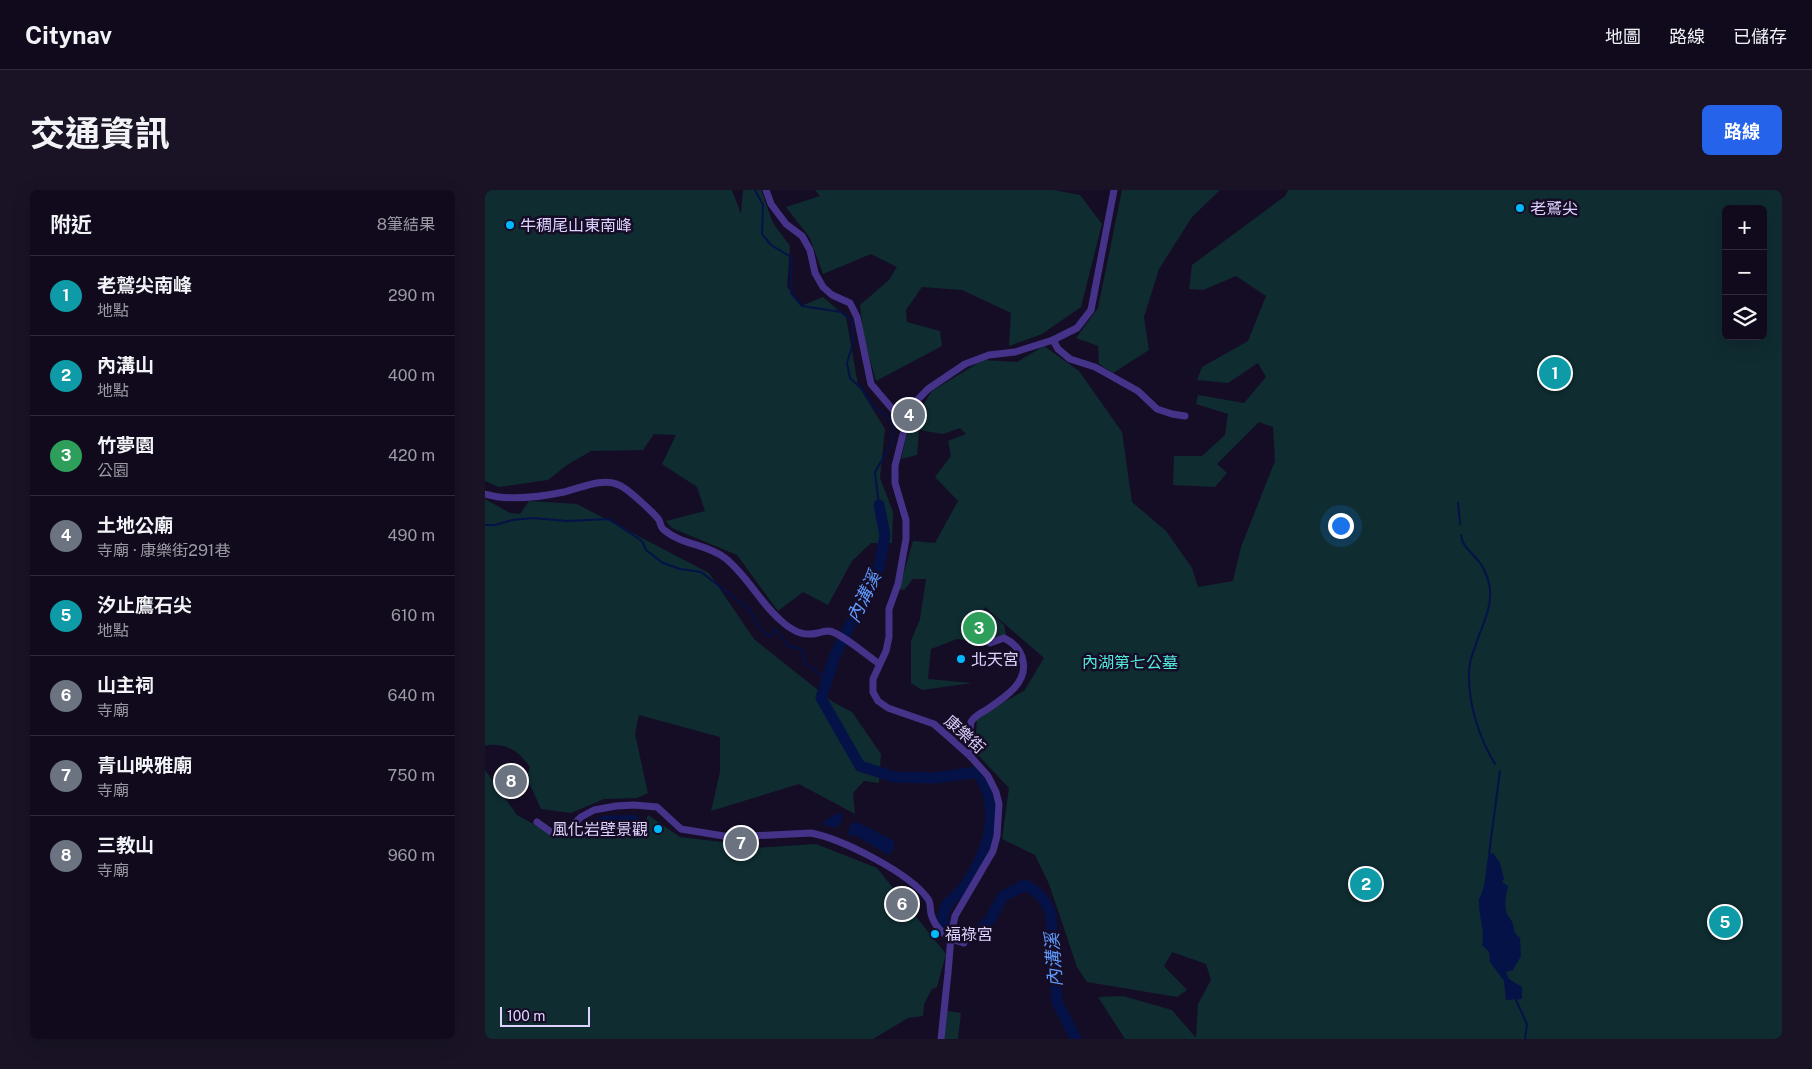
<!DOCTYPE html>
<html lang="zh-TW">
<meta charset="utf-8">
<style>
body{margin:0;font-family:"Public Sans","Noto Sans TC",sans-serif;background:#191325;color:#f1f3f6}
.controls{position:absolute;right:15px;top:15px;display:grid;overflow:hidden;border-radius:8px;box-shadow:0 5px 20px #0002}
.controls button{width:45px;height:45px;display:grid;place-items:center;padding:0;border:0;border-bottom:1px solid #302b3b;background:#100a1c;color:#f1f3f6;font:25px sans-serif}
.scale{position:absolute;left:15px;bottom:12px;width:90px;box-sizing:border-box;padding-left:5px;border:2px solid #dfd2ff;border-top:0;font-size:14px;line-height:18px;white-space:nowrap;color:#dfd2ff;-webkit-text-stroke:4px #150d26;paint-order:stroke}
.you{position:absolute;left:855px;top:335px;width:18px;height:18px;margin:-12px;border:4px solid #fff;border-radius:50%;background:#1a73e8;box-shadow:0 0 0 8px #1a73e833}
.badge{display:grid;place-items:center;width:32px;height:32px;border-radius:50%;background:#2563eb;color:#fff;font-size:16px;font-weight:700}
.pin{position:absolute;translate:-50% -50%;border:2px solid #fff;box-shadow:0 1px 5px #0006}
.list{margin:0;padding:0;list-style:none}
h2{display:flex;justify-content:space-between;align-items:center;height:65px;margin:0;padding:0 20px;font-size:21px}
h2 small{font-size:16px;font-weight:400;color:#9c9aa3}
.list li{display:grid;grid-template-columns:32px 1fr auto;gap:15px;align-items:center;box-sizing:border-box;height:80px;padding:0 20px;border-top:1px solid #302b3b}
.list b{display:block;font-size:19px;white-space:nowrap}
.list p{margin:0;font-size:16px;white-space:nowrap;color:#9c9aa3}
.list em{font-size:16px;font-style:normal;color:#9c9aa3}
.icon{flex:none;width:28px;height:28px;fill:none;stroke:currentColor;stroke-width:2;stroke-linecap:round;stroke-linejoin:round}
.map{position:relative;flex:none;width:1297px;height:849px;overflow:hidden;border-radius:8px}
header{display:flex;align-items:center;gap:30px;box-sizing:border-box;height:70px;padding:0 25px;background:#100a1c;border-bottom:1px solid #302b3b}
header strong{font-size:24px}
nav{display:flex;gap:28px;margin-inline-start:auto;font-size:18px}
.intro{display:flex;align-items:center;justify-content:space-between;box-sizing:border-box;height:120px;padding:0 30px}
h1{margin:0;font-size:35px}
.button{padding:12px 22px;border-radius:8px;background:#2563eb;color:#fff;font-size:18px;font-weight:700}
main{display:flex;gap:30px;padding:0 30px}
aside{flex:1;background:#100a1c;border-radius:8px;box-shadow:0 5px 20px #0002}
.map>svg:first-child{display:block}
.green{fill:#0f2c31;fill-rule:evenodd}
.water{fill:#051247}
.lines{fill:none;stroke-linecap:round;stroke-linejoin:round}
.stream{stroke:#051247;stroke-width:2}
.river{stroke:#051247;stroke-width:11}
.minor{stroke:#45338a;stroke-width:7}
.poi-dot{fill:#00b9fd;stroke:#150d26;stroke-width:2}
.labels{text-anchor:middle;stroke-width:5;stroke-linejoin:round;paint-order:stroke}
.poi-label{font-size:16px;fill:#dfd2ff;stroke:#150d26;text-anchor:start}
.park-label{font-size:16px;fill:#53eade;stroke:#150d26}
.street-label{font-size:16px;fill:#dfd2ff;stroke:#150d26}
.water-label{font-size:18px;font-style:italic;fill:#609bff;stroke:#150d26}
</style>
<header>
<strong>Citynav</strong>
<nav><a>地圖</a><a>路線</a><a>已儲存</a></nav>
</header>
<div class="intro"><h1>交通資訊</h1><a class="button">路線</a></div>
<main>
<aside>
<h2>附近<small>8筆結果</small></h2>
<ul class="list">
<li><span class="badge" style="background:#0f9aa8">1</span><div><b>老鷲尖南峰</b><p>地點</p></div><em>290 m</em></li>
<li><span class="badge" style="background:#0f9aa8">2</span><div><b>內溝山</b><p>地點</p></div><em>400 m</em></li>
<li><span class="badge" style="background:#2e9e5b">3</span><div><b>竹夢園</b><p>公園</p></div><em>420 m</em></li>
<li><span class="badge" style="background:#6b7280">4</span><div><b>土地公廟</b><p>寺廟 · 康樂街291巷</p></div><em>490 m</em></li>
<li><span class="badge" style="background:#0f9aa8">5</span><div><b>汐止鷹石尖</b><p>地點</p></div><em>610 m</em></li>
<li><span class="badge" style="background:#6b7280">6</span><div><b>山主祠</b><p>寺廟</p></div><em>640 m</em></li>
<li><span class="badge" style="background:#6b7280">7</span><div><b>青山映雅廟</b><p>寺廟</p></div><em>750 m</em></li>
<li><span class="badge" style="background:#6b7280">8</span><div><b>三教山</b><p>寺廟</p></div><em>960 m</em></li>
</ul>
</aside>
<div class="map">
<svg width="1297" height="849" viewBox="0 0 1297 849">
<rect width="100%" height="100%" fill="#150d26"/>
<g class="green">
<path d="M0 0H247L256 24 258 0H276L288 33 305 56 302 97 316 116 338 107 361 127 373 195 400 239 395 288 408 322 407 353H386L367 371 343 415 318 402 293 421 252 365 187 338 181 331 220 321 212 297 177 274 191 245 169 244 158 260 106 261 82 275 63 290 14 297 0 291Z"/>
<path d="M330 0H569L595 5 617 34 596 117 557 144 524 156 526 123 477 100 437 97 421 120 422 132 455 141 457 156 391 191 379 149 375 115 404 90 412 77 386 64 338 84 325 48 301 17 335 6Z"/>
<path d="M637 0H735L707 27 674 79 659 127 664 160 628 183 614 174 613 156 591 148 613 118Z"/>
<path d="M803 0H1297V849H640L613 807 638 806 687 820 711 848 713 814 726 790 721 774 687 762 679 776 702 800 692 807 602 792 592 777 564 694 550 665 517 649 524 598 490 562 492 526 539 501 559 468 500 417 495 424 503 421 519 435 521 445 500 453 472 449 446 459 443 489 487 493 437 500 426 493V451L435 429 441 389H428L419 400 414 399 428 351 450 353 473 311 450 287 466 266 463 251 481 244 475 238 458 244 434 240 432 265 416 269 423 239 447 201 498 170 532 172 559 156 594 181 637 242 647 312 681 341 707 378 713 397 748 391 756 357 790 271 788 237 774 232 732 274 742 283 730 297 688 295 689 266H717L740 245 743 224 711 214 713 205 759 213 781 187 773 173 743 193 712 190 717 177 763 151 781 106 751 86 718 100 704 99 707 75 800 6ZM1241 19H1278V146H1241Z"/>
<path d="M0 309 25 323 35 324 44 311 92 314 224 383 269 449 348 512 367 522 396 564 394 593 379 591 368 603 370 624 314 594 226 621 235 582V547L154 525 150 544 163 603 152 608 119 609 86 623 56 619 42 588 45 577C41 572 36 565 31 562 24 556 8 553 0 556Z"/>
<path d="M0 580 32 625 59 640H105L154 647 163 625 195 647 245 653 254 659 331 654 392 678 461 764 452 797 447 799 439 814 438 826 423 828 388 849H0Z"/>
<path d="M462 821 476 823 473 849H459Z"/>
</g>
<g class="water">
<path d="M353 623H356C359 630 356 633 351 638L339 635 338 632Z"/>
<path d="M144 625H151L158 634V639L154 644 150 646 144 643 113 640 112 628 119 626Z"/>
<path d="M372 632 409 651C410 657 408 661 403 665L370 645 364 646 363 642 366 634Z"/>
<path d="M1008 663 1015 673 1019 689 1017 692 1023 696C1021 704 1019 716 1022 724 1023 726 1025 728 1026 730 1031 739 1026 740 1035 748L1036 766 1028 780 1021 782 1024 789 1037 797V809L1021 810 1019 791 1005 772 1004 762 997 755C1000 740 994 728 994 713 993 709 996 706 997 702 1002 690 1000 676 1004 664Z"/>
</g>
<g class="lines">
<g class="stream">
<path d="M270 0 278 15 277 44 286 55 306 67V103L317 116 356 122 367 131 368 153 362 173 365 188 377 199 389 217 402 226 408 235 407 253 390 282 394 315"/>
<path d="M973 313 975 334"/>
<path d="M0 335H10L27 330 48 328 82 331 124 329 157 351 161 360 178 373 195 379 216 382 265 420 275 439 284 447 291 439 303 456 317 459 320 473 342 489"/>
<path d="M976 345C977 357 988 363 995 373 1000 379 1005 394 1005 401 1007 419 995 440 990 457 987 464 984 475 984 483 983 513 994 548 1010 574"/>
<path d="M1004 664 1015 581"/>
<path d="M1031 810 1042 834 1040 849"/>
</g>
<g class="river">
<path d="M394 315 400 345 394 377 350 465 336 508 375 576 409 587 450 588 492 582C519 619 503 660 481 695 476 702 467 708 462 715 460 719 458 725 457 730L461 737 472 744"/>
<path d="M476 746 490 745 505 730 517 707 540 695C554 702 560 709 566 724L572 812 591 849"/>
</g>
<g class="minor">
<path d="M281 0 286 14 301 34 317 46 325 60 330 83 338 97 347 105 365 113 372 127 386 194 415 228 419 240 410 276V293L421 330V349L413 394 404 419V447L401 461 388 489V502L393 511 403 518 449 534 465 548 486 567 503 586 511 602 514 614 512 646 508 661 470 726 466 746 463 783 456 849"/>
<path d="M568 150 573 159 585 169 610 177 653 201 672 219 687 224 700 226"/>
<path d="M415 228 443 199 480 174 504 165 530 162 568 150 592 138 606 120 629 0"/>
<path d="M0 304C24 311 55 307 79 302 96 298 117 287 134 295 142 298 169 323 174 330 176 334 175 337 179 340 197 355 222 354 240 368 264 387 277 417 301 435 312 443 320 446 333 443 336 442 340 441 344 441 356 443 383 466 394 474"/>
<path d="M486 567C486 559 484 540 486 532 489 526 496 523 501 520 517 509 543 494 538 471 536 460 529 453 519 448L505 453"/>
<path d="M52 632 66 642H74L84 639 96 627 109 620 131 616 149 615 172 617 196 639 245 647 326 643C357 649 425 683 443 709 446 713 445 719 446 724 451 741 463 749 479 753"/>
</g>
</g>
<g class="poi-dot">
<circle cx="1035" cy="18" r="5"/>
<circle cx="25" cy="35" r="5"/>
<circle cx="476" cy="469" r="5"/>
<circle cx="173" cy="639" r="5"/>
<circle cx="450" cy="744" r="5"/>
</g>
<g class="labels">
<g class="poi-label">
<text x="1045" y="24">老鷲尖</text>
<text x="35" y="41">牛稠尾山東南峰</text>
<text x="486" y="475">北天宮</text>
<text x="163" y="645" text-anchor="end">風化岩壁景觀</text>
<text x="460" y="750">福祿宮</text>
</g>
<g class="park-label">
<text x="645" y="478">內湖第七公墓</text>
</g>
<g class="street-label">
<text transform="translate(480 544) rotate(42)" y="6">康樂街</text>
</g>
<g class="water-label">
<text transform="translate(379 407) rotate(-64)" y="6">內溝溪</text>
<text transform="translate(569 770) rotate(-94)" y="6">內溝溪</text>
</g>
</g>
</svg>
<div class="controls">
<button>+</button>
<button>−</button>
<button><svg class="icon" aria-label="layers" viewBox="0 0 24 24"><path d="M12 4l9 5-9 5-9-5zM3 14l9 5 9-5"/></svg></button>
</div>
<div class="scale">100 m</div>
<div class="you"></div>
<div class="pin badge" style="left:1070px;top:183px;background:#0f9aa8">1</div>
<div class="pin badge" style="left:881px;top:694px;background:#0f9aa8">2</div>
<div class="pin badge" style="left:494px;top:438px;background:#2e9e5b">3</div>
<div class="pin badge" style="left:424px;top:225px;background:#6b7280">4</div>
<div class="pin badge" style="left:1240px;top:732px;background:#0f9aa8">5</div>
<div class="pin badge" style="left:417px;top:714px;background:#6b7280">6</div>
<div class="pin badge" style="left:256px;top:653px;background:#6b7280">7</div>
<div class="pin badge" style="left:26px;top:591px;background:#6b7280">8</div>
</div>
</main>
